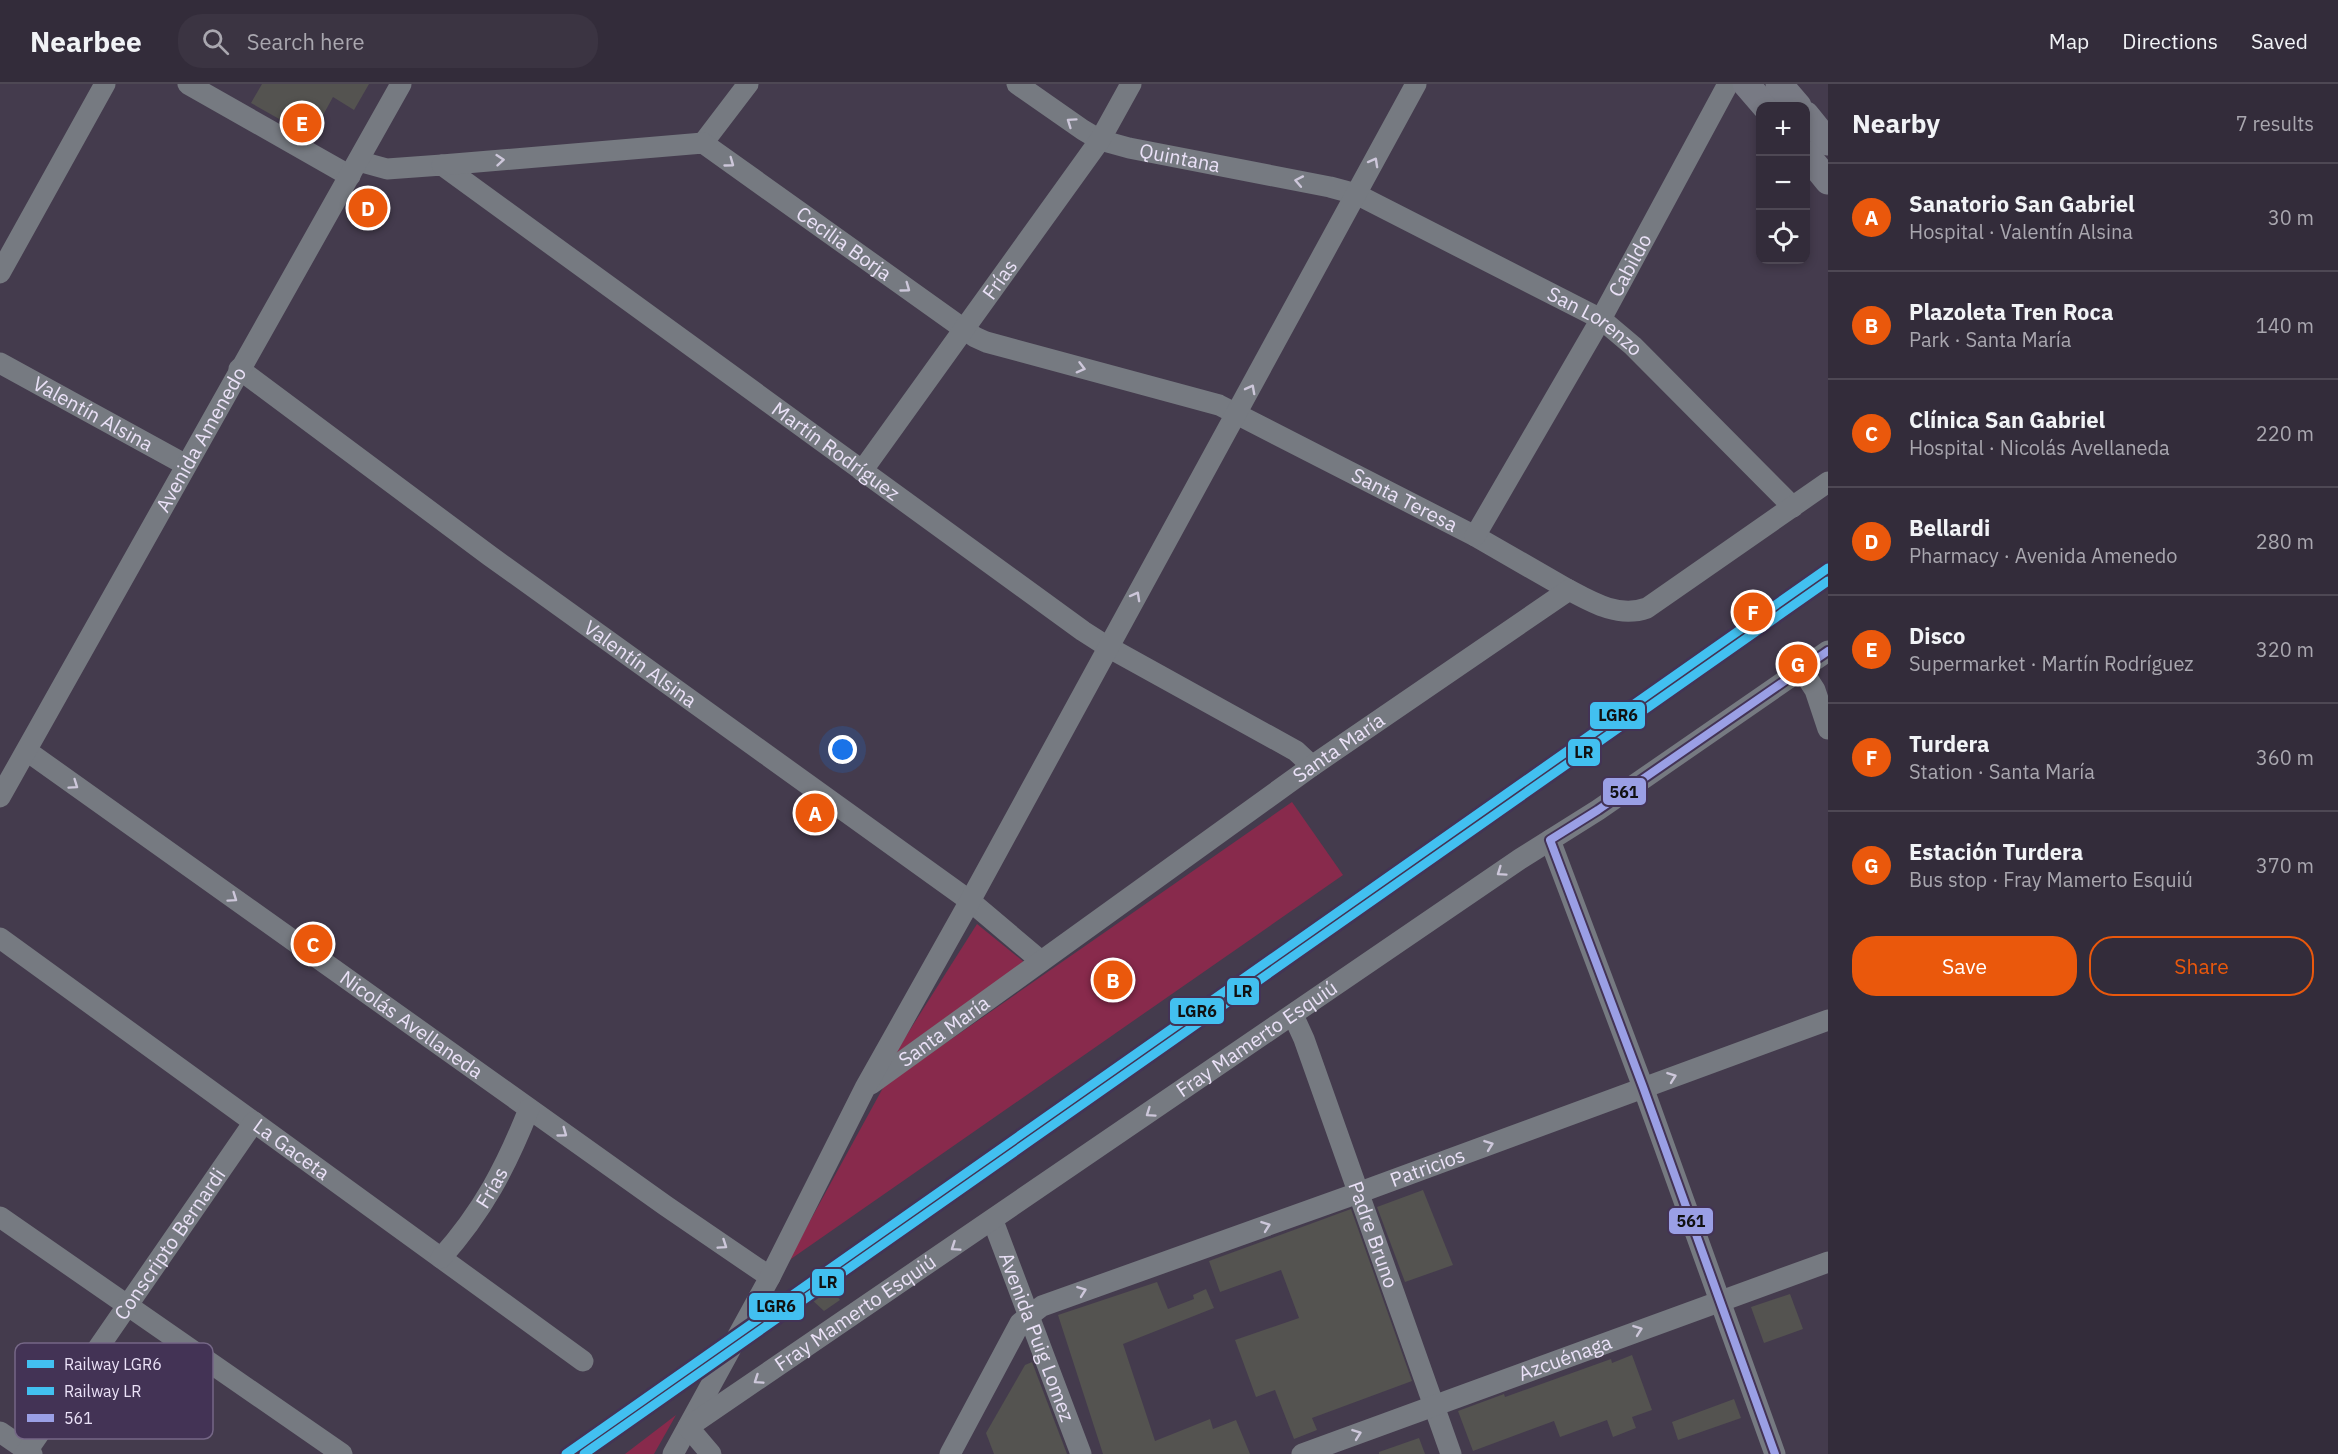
<!DOCTYPE html>
<meta charset="utf-8">
<style>
body{margin:0;font-family:"IBM Plex Sans",sans-serif;background:#3b3442;color:#f1f3f6}
.controls{position:absolute;right:18px;top:18px;display:grid;overflow:hidden;border-radius:12px;box-shadow:0 3px 9px #0003}
.controls button{width:54px;height:54px;display:grid;place-items:center;padding:0;border:0;border-bottom:2px solid #4e4854;background:#332c3a;color:#f1f3f6;font:30px sans-serif}
.you{position:absolute;left:843px;top:666px;width:21px;height:21px;margin:-15px;border:4px solid #fff;border-radius:50%;background:#1a73e8;box-shadow:0 0 0 9px #1a73e833}
.badge{display:grid;place-items:center;width:39px;height:39px;border-radius:50%;background:#ea580c;color:#fff;font-size:20px;font-weight:700}
.pin{position:absolute;translate:-50% -50%;border:3px solid #fff;box-shadow:0 2px 6px #0006}
.list{margin:0;padding:0;list-style:none}
h2{display:flex;justify-content:space-between;align-items:center;height:78px;margin:0;padding:0 24px;font-size:26px}
h2 small{font-size:20px;font-weight:400;color:#a9a7af}
.list li{display:grid;grid-template-columns:39px 1fr auto;gap:18px;align-items:center;box-sizing:border-box;height:108px;padding:0 24px;border-top:2px solid #4e4854}
.list b{display:block;font-size:22px;white-space:nowrap}
.list p{margin:0;font-size:20px;white-space:nowrap;color:#a9a7af}
.list em{font-size:20px;font-style:normal;color:#a9a7af}
.actions{display:flex;gap:12px;padding:18px 24px}
.actions a{flex:1;padding:14px 0;border:2px solid #ea580c;border-radius:24px;text-align:center;font-size:21px;color:#ea580c}
.actions .main{background:#ea580c;color:#fff}
.icon{flex:none;width:33px;height:33px;fill:none;stroke:currentColor;stroke-width:2;stroke-linecap:round;stroke-linejoin:round}
.map{position:relative;flex:none;width:1828px;height:1370px;overflow:hidden}
header{display:flex;align-items:center;gap:36px;box-sizing:border-box;height:84px;padding:0 30px;background:#332c3a;border-bottom:2px solid #4e4854}
header strong{font-size:28px}
nav{display:flex;gap:33px;margin-inline-start:auto;font-size:21px}
.search{width:420px;height:54px;background:#3b3442;display:flex;align-items:center;gap:15px;box-sizing:border-box;padding:0 21px;border-radius:24px;color:#a9a7af;font-size:22px}
main{display:flex}
aside{flex:1;background:#332c3a}
.map>svg:first-child{display:block}
.green{fill:#882a4c}
.building{fill:#545350}
.lines{fill:none;stroke-linecap:round;stroke-linejoin:round}
.minor{stroke:#767a81;stroke-width:21}
.major{stroke:#787a84;stroke-width:27}
.bus-1-casing{stroke:#433355;stroke-width:12}
.bus-1{stroke:#9a9fe5;stroke-width:8}
.rail-1-casing{stroke:#433355;stroke-width:14}
.rail-2-casing{stroke:#433355;stroke-width:14}
.rail-1{stroke:#42c0f0;stroke-width:9}
.rail-2{stroke:#42c0f0;stroke-width:9}
.oneway{stroke:#cdc7da}
.labels{text-anchor:middle;stroke-width:6;stroke-linejoin:round;paint-order:stroke}
.street-label{font-size:20px;fill:#eae1f7;stroke:#433355}
.key{fill:#433355;stroke:#756786;stroke-width:1.5}
.key-label{font-size:16px;fill:#eae1f7}
.line-badge{stroke:#433355;stroke-width:2}
.pale-badge-label{font-size:16px;text-anchor:middle;font-weight:bold;fill:#111}
</style>
<header>
<strong>Nearbee</strong>
<div class="search"><svg class="icon" aria-label="search" viewBox="0 0 24 24"><circle cx="10" cy="10" r="6"/><path d="M15 15l6 6"/></svg>Search here</div>
<nav><a>Map</a><a>Directions</a><a>Saved</a></nav>
</header>
<main>
<div class="map">
<svg width="1828" height="1370" viewBox="0 0 1828 1370">
<rect width="100%" height="100%" fill="#443b4d"/>
<g class="green">
<path d="M1292 718 1343 791 788 1177 884 1002Z"/>
<path d="M977 840 1024 878 894 971Z"/>
<path d="M676 1331 654 1370H625Z"/>
</g>
<g class="building">
<path d="M262 0H369L354 26 333 13 311 53 251 19Z"/>
<path d="M1423 1106 1453 1181 1405 1198 1377 1123Z"/>
<path d="M1351 1125 1412 1297 1312 1334 1317 1346 1294 1355 1275 1306 1256 1313 1235 1256 1299 1234 1281 1186 1220 1208 1209 1177Z"/>
<path d="M1157 1198 1168 1225 1194 1215 1193 1211 1206 1205 1214 1224 1123 1260 1155 1357 1210 1335 1213 1345 1236 1336 1250 1370H1103L1058 1231Z"/>
<path d="M829 1202 840 1216 824 1227 810 1214Z"/>
<path d="M1790 1210 1803 1245 1764 1259 1751 1223Z"/>
<path d="M1632 1271 1652 1326 1632 1333 1636 1344 1613 1353 1607 1336 1560 1353 1554 1337 1473 1367 1458 1327 1504 1310 1505 1313 1611 1275 1612 1279Z"/>
<path d="M1032 1278 1067 1370H994L986 1349 1025 1281Z"/>
<path d="M1734 1315 1741 1334 1678 1356 1672 1338Z"/>
<path d="M1419 1354 1425 1370H1379V1368Z"/>
</g>
<g class="lines">
<g class="minor">
<path d="M188 0 350 92"/>
<path id="s1" d="M1017 0 1083 46 1100 56 1129 64 1330 103 1356 110 1601 235 1633 262 1793 423"/>
<path d="M703 59 748 0"/>
<path id="s2" d="M358 77 387 85 442 81 1083 547 1108 563 1296 667 1312 682"/>
<path id="s3" d="M442 81 703 59 975 253 986 258 1219 321 1475 452 1569 506"/>
<path d="M0 189 105 0"/>
<path id="s4" d="M0 279 186 381"/>
<path id="s5" d="M239 285 490 472 970 817 1041 877"/>
<path id="s6" d="M862 387 1100 56 1131 0"/>
<path id="s7" d="M1475 452 1601 235 1728 0"/>
<path d="M1802 586 1815 606 1828 645"/>
<path id="s8" d="M27 667 666 1122 770 1193"/>
<path id="s9" d="M0 713 401 0"/>
<path d="M1550 756 1643 1003 1775 1370"/>
<path id="s10" d="M0 854 583 1277"/>
<path id="s11" d="M1293 931 1304 955 1451 1370"/>
<path id="s12" d="M871 1000 1312 682 1569 506C1593 519 1619 534 1647 524L1828 398"/>
<path d="M0 1133 342 1370"/>
<path id="s13" d="M993 1137 1081 1370"/>
<path id="s14" d="M441 1174C483 1127 506 1083 529 1025"/>
<path d="M0 1348 32 1370"/>
<path id="s15" d="M25 1370 254 1038"/>
<path d="M673 1370 770 1193 865 1004 970 817 1416 0"/>
<path id="s16" d="M711 1370 688 1343 1520 775 1598 726 1828 567"/>
<path id="s17" d="M950 1370 1020 1239 1042 1222 1358 1109 1828 936"/>
<path id="s18" d="M1302 1370 1828 1178"/>
</g>
<g class="major">
<path d="M1746 0 1765 22"/>
<path d="M1779 0 1798 22"/>
<path d="M1806 31 1828 58"/>
<path d="M1806 70 1828 97"/>
</g>
<defs>
<path id="bus-1" d="M1775 1370 1643 1003 1550 756 1598 726 1828 567"/>
</defs>
<use href="#bus-1" class="bus-1-casing"/>
<use href="#bus-1" class="bus-1"/>
<defs>
<path id="rail-1" d="M566 1370 1828 484"/>
<path id="rail-2" d="M584 1370 1828 497"/>
</defs>
<use href="#rail-1" class="rail-1-casing"/>
<use href="#rail-2" class="rail-2-casing"/>
<use href="#rail-1" class="rail-1"/>
<use href="#rail-2" class="rail-2"/>
</g>
<defs><path id="oneway-chevron" d="M-2-3.5L2.5 0L-2 3.5" fill="none" stroke-width="1.6" stroke-linecap="round" stroke-linejoin="round" transform="scale(1.5)"/></defs>
<g class="oneway">
<use href="#oneway-chevron" transform="translate(1071 38) rotate(-145)"/>
<use href="#oneway-chevron" transform="translate(500 76) rotate(-5)"/>
<use href="#oneway-chevron" transform="translate(1374 78) rotate(-61)"/>
<use href="#oneway-chevron" transform="translate(730 79) rotate(36)"/>
<use href="#oneway-chevron" transform="translate(1299 97) rotate(-169)"/>
<use href="#oneway-chevron" transform="translate(906 204) rotate(36)"/>
<use href="#oneway-chevron" transform="translate(1081 284) rotate(15)"/>
<use href="#oneway-chevron" transform="translate(1251 305) rotate(-62)"/>
<use href="#oneway-chevron" transform="translate(1136 512) rotate(-61)"/>
<use href="#oneway-chevron" transform="translate(74 701) rotate(35)"/>
<use href="#oneway-chevron" transform="translate(1501 788) rotate(145)"/>
<use href="#oneway-chevron" transform="translate(233 814) rotate(35)"/>
<use href="#oneway-chevron" transform="translate(1672 993) rotate(-20)"/>
<use href="#oneway-chevron" transform="translate(1150 1029) rotate(145)"/>
<use href="#oneway-chevron" transform="translate(563 1049) rotate(36)"/>
<use href="#oneway-chevron" transform="translate(1489 1061) rotate(-20)"/>
<use href="#oneway-chevron" transform="translate(1266 1142) rotate(-20)"/>
<use href="#oneway-chevron" transform="translate(723 1161) rotate(34)"/>
<use href="#oneway-chevron" transform="translate(955 1163) rotate(146)"/>
<use href="#oneway-chevron" transform="translate(1082 1207) rotate(-20)"/>
<use href="#oneway-chevron" transform="translate(1638 1246) rotate(-20)"/>
<use href="#oneway-chevron" transform="translate(758 1296) rotate(146)"/>
<use href="#oneway-chevron" transform="translate(1357 1350) rotate(-20)"/>
</g>
<g class="labels">
<g class="street-label">
<text dy="7" stroke="none"><textPath href="#s1" startOffset="182">Quintana</textPath></text>
<text dy="7" stroke="none"><textPath href="#s3" startOffset="435">Cecilia Borja</textPath></text>
<text dy="7" stroke="none"><textPath href="#s7" startOffset="312">Cabildo</textPath></text>
<text dy="7" stroke="none"><textPath href="#s6" startOffset="236">Frías</textPath></text>
<text dy="7" stroke="none"><textPath href="#s1" startOffset="633">San Lorenzo</textPath></text>
<text dy="7" stroke="none"><textPath href="#s4" startOffset="106">Valentín Alsina</textPath></text>
<text dy="7" stroke="none"><textPath href="#s9" startOffset="410">Avenida Amenedo</textPath></text>
<text dy="7" stroke="none"><textPath href="#s2" startOffset="572">Martín Rodríguez</textPath></text>
<text dy="7" stroke="none"><textPath href="#s3" startOffset="1058">Santa Teresa</textPath></text>
<text dy="7" stroke="none"><textPath href="#s5" startOffset="498">Valentín Alsina</textPath></text>
<text dy="7" stroke="none"><textPath href="#s12" startOffset="576">Santa María</textPath></text>
<text dy="7" stroke="none"><textPath href="#s8" startOffset="472">Nicolás Avellaneda</textPath></text>
<text dy="7" stroke="none"><textPath href="#s12" startOffset="90">Santa María</textPath></text>
<text dy="7" stroke="none"><textPath href="#s16" startOffset="724">Fray Mamerto Esquiú</textPath></text>
<text dy="7" stroke="none"><textPath href="#s10" startOffset="360">La Gaceta</textPath></text>
<text dy="7" stroke="none"><textPath href="#s17" startOffset="586">Patricios</textPath></text>
<text dy="7" stroke="none"><textPath href="#s14" startOffset="87">Frías</textPath></text>
<text dy="7" stroke="none"><textPath href="#s11" startOffset="234">Padre Bruno</textPath></text>
<text dy="7" stroke="none"><textPath href="#s15" startOffset="255">Conscripto Bernardi</textPath></text>
<text dy="7" stroke="none"><textPath href="#s16" startOffset="238">Fray Mamerto Esquiú</textPath></text>
<text dy="7" stroke="none"><textPath href="#s13" startOffset="124">Avenida Puig Lomez</textPath></text>
<text dy="7" stroke="none"><textPath href="#s18" startOffset="280">Azcuénaga</textPath></text>
</g>
</g>
<rect x="15" y="1259" width="198" height="96" rx="9" class="key"/>
<rect x="27" y="1276" width="27" height="8" fill="#42c0f0"/>
<rect x="27" y="1303" width="27" height="8" fill="#42c0f0"/>
<rect x="27" y="1330" width="27" height="8" fill="#9a9fe5"/>
<g class="key-label">
<text x="64" y="1286">Railway LGR6</text>
<text x="64" y="1313">Railway LR</text>
<text x="64" y="1340">561</text>
</g>
<g class="line-badge">
<rect x="1589" y="617" width="57" height="29" rx="6" fill="#42c0f0"/>
<rect x="1567" y="654" width="34" height="29" rx="6" fill="#42c0f0"/>
<rect x="1602" y="693" width="45" height="29" rx="6" fill="#9a9fe5"/>
<rect x="1226" y="893" width="34" height="29" rx="6" fill="#42c0f0"/>
<rect x="1169" y="913" width="56" height="28" rx="6" fill="#42c0f0"/>
<rect x="1668" y="1123" width="46" height="28" rx="6" fill="#9a9fe5"/>
<rect x="811" y="1184" width="34" height="29" rx="6" fill="#42c0f0"/>
<rect x="748" y="1208" width="57" height="29" rx="6" fill="#42c0f0"/>
</g>
<g class="pale-badge-label">
<text x="1618" y="637">LGR6</text>
<text x="1584" y="674">LR</text>
<text x="1624" y="714">561</text>
<text x="1243" y="913">LR</text>
<text x="1197" y="933">LGR6</text>
<text x="1691" y="1143">561</text>
<text x="828" y="1204">LR</text>
<text x="776" y="1228">LGR6</text>
</g>
</svg>
<div class="controls">
<button>+</button>
<button>−</button>
<button><svg class="icon" aria-label="locate" viewBox="0 0 24 24"><circle cx="12" cy="12" r="6"/><path d="M12 2v4M12 18v4M2 12h4M18 12h4"/></svg></button>
</div>
<div class="you"></div>
<div class="pin badge" style="left:815px;top:729px">A</div>
<div class="pin badge" style="left:1113px;top:896px">B</div>
<div class="pin badge" style="left:313px;top:860px">C</div>
<div class="pin badge" style="left:368px;top:124px">D</div>
<div class="pin badge" style="left:302px;top:39px">E</div>
<div class="pin badge" style="left:1753px;top:528px">F</div>
<div class="pin badge" style="left:1798px;top:580px">G</div>
</div>
<aside>
<h2>Nearby<small>7 results</small></h2>
<ul class="list">
<li><span class="badge">A</span><div><b>Sanatorio San Gabriel</b><p>Hospital · Valentín Alsina</p></div><em>30 m</em></li>
<li><span class="badge">B</span><div><b>Plazoleta Tren Roca</b><p>Park · Santa María</p></div><em>140 m</em></li>
<li><span class="badge">C</span><div><b>Clínica San Gabriel</b><p>Hospital · Nicolás Avellaneda</p></div><em>220 m</em></li>
<li><span class="badge">D</span><div><b>Bellardi</b><p>Pharmacy · Avenida Amenedo</p></div><em>280 m</em></li>
<li><span class="badge">E</span><div><b>Disco</b><p>Supermarket · Martín Rodríguez</p></div><em>320 m</em></li>
<li><span class="badge">F</span><div><b>Turdera</b><p>Station · Santa María</p></div><em>360 m</em></li>
<li><span class="badge">G</span><div><b>Estación Turdera</b><p>Bus stop · Fray Mamerto Esquiú</p></div><em>370 m</em></li>
</ul>
<div class="actions"><a class="main">Save</a><a>Share</a></div>
</aside>
</main>
